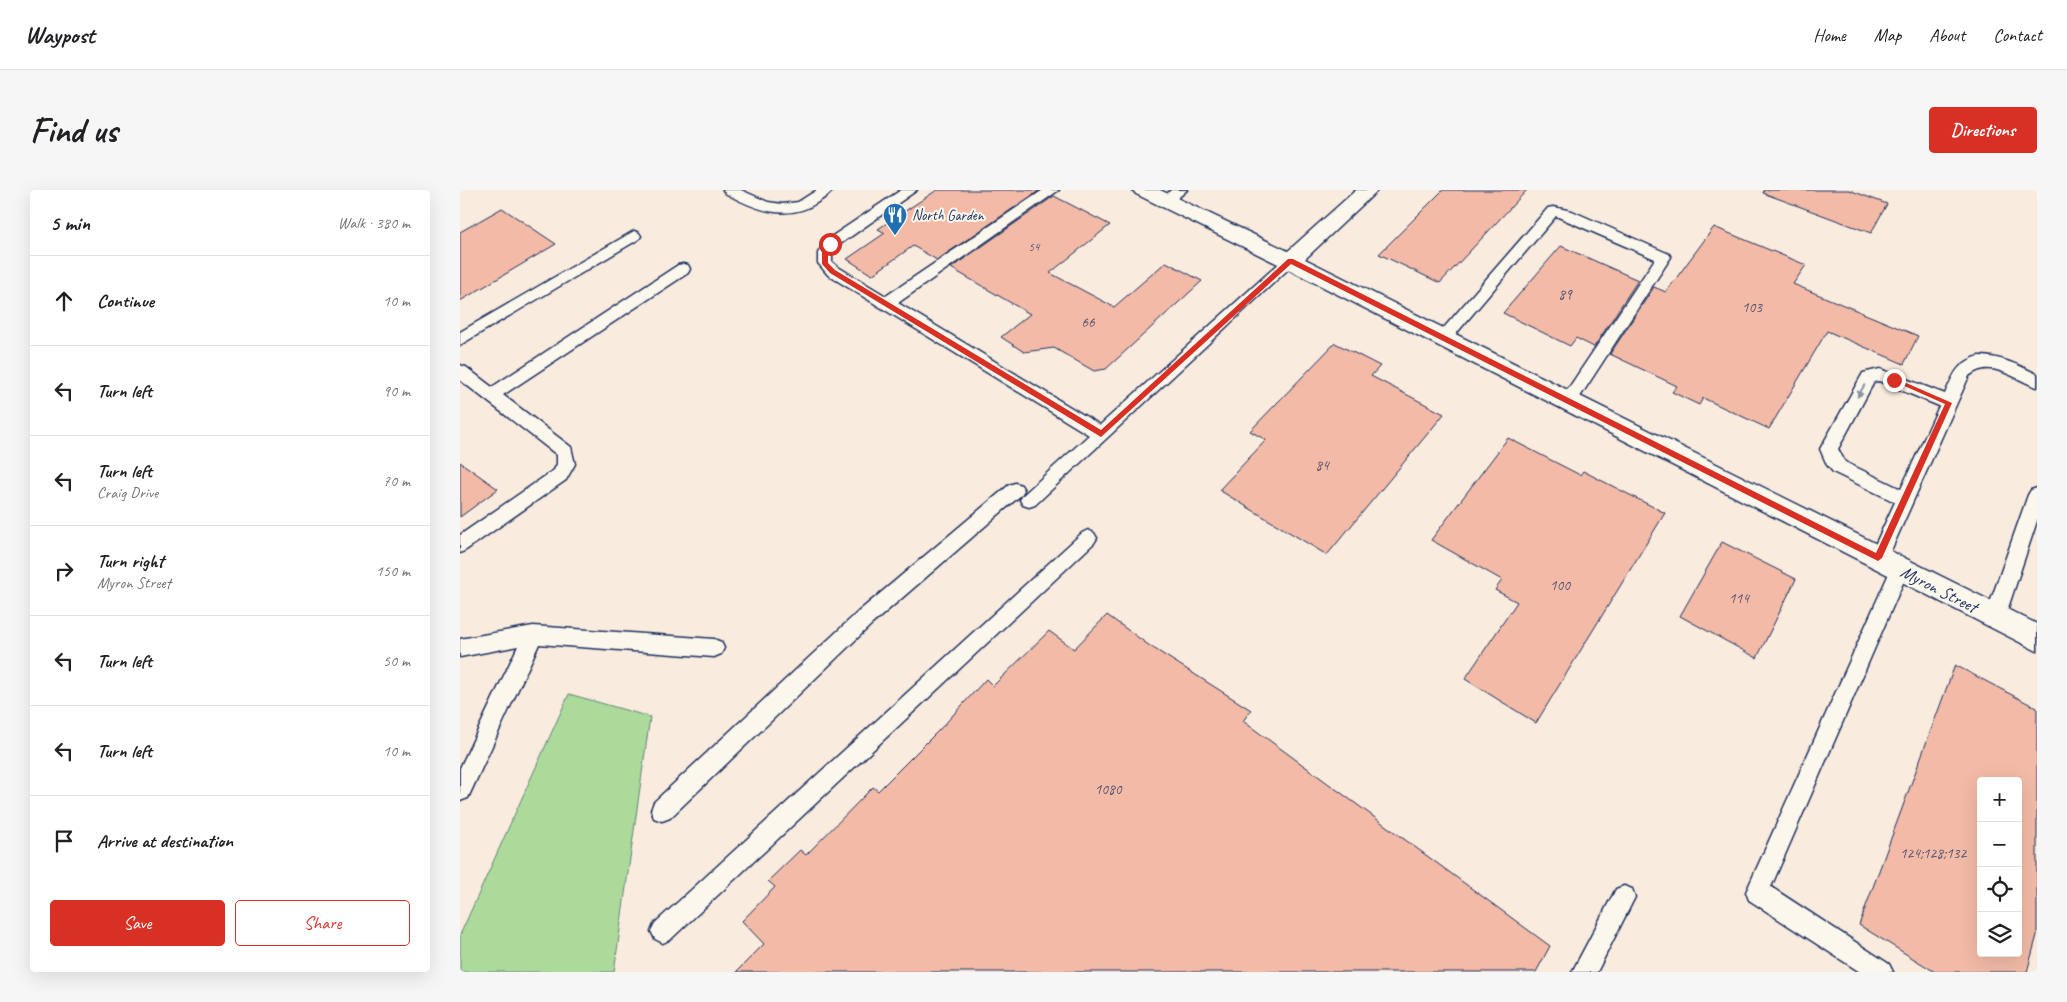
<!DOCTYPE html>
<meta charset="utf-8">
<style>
body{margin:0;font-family:Caveat,sans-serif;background:#f6f6f6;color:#202124}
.controls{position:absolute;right:15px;bottom:15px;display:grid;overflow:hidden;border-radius:5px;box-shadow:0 5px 20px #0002}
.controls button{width:45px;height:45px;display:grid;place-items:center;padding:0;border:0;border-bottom:1px solid #e0e0e0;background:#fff;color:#202124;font:25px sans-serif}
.stop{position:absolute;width:15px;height:15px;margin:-11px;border:4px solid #d93025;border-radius:50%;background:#fff}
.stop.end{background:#d93025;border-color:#fff;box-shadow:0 1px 5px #0008}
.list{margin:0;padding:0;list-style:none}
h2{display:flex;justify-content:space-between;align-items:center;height:65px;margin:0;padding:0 20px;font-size:21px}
h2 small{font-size:16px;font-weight:400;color:#757577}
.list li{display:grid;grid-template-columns:32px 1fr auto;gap:15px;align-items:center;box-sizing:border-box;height:90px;padding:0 20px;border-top:1px solid #e0e0e0}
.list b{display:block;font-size:19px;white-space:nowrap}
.list p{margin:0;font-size:16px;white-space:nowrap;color:#757577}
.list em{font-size:16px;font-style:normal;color:#757577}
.actions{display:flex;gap:10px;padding:15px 20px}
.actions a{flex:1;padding:11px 0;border:1px solid #d93025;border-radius:5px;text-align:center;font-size:18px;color:#d93025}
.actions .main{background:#d93025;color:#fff}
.icon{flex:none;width:28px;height:28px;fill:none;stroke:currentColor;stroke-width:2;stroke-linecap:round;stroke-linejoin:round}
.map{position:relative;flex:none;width:1577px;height:782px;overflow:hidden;border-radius:5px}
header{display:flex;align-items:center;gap:30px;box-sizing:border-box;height:70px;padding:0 25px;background:#fff;border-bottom:1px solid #e0e0e0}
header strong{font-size:24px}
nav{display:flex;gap:28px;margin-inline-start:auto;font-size:18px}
.intro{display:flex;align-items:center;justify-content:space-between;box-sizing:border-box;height:120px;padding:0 30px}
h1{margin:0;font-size:35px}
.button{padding:12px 22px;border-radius:5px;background:#d93025;color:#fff;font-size:18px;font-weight:700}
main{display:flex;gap:30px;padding:0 30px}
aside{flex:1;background:#fff;border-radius:5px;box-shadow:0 5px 20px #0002}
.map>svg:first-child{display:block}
.green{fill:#abda9a;stroke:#63847c}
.building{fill:#f2baa7;stroke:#1b2f5e;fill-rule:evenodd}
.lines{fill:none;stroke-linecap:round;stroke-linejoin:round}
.lane-casing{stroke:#1b2f5e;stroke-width:3}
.street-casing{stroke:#1b2f5e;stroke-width:3}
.lane{fill:#fbf7ec;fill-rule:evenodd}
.street{fill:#fbf7ec;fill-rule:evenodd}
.oneway{fill:#8b93a5}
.route{fill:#d93025}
.labels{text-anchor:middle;stroke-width:4;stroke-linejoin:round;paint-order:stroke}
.far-number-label{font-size:12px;fill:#515270}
.far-poi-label{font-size:15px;fill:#1b2f5e;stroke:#fbf7ec;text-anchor:start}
.number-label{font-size:15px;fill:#515270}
.street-label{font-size:18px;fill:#1b2f5e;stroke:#fbf7ec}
</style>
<header>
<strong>Waypost</strong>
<nav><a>Home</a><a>Map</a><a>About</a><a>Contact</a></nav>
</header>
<div class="intro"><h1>Find us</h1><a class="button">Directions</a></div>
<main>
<aside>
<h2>5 min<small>Walk · 380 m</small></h2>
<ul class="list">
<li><svg class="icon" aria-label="ahead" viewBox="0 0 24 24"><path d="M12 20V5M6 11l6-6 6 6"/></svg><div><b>Continue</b></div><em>10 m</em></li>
<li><svg class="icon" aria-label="left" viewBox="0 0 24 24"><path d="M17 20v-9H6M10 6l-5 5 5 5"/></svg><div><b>Turn left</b></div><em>90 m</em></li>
<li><svg class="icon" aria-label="left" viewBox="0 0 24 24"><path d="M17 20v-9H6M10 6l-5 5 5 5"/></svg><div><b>Turn left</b><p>Craig Drive</p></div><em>70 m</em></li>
<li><svg class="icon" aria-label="right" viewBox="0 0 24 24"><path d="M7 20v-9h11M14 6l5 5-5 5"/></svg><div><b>Turn right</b><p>Myron Street</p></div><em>150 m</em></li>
<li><svg class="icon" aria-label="left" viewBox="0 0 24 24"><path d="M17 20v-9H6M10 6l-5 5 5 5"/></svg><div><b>Turn left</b></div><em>50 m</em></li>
<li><svg class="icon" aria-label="left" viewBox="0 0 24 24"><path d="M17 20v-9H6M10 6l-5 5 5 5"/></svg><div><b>Turn left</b></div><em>10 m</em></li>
<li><svg class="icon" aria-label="arrive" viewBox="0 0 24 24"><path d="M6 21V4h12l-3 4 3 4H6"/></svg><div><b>Arrive at destination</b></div></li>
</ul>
<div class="actions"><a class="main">Save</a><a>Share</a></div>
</aside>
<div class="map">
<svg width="1577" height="782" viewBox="0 0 1577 782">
<rect width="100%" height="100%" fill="#f9ebde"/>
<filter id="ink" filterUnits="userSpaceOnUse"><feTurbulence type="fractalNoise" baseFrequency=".02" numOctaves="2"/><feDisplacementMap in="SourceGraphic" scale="10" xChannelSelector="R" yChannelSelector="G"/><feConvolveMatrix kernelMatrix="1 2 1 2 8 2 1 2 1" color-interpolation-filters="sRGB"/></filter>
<g filter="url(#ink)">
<path class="green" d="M109 504 190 527 154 782H0V745Z"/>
<g class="building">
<path d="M477 0H580L477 70 453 56 412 85 387 69 425 43 418 39Z"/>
<path d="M983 0H1067L980 93 919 64Z"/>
<path d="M1304 0H1389L1427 14 1411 43 1303 3Z"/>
<path d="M594 6 650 35 590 83 654 117 706 72 742 91 646 179 634 181 594 158 564 162 541 147 570 124 491 78Z"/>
<path d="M42 18 96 54 0 111V42Z"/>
<path d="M1254 37 1346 75 1333 94 1458 146 1444 174 1367 141 1309 239 1243 208 1239 215 1212 202 1217 196 1150 164 1194 97 1206 102Z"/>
<path d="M1101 56 1178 90 1134 157 1116 148 1110 156 1043 123Z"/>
<path d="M875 153 920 176 911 186 984 224 867 365 759 300 806 250 790 241Z"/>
<path d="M1048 248 1120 285 1123 281 1205 323 1076 533 1005 489 1057 412 1035 400 1042 390 971 350Z"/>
<path d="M0 272 38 299 0 327Z"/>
<path d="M1262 352 1336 389 1297 468 1220 426Z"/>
<path d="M647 425 690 456 791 520 783 531 1090 756 1076 782H276L304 754 282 731 315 697 308 691 340 660 346 665 413 597 418 601 483 536 526 489 533 496 589 441 614 459Z"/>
<path d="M1495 475 1577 518V745L1567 782H1475L1399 735ZM1521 591H1558V763H1521Z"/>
</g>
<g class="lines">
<defs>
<g id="lane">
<path d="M263 0H281L308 12 322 14 338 12 357 0H373C369 5 363 9 358 12 327 33 294 19 265 3Z"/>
<path d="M441 0H457L376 57 372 63V72L378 77 426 106 583 0H599L438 113 640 235 825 68H835L837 71 575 315 569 317 563 315 560 310 563 305 629 245 368 85 358 73V63L365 51Z"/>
<path d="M711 0H727L711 14H701L699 11Z"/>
<path d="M1093 17 1112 21 1209 64 1211 67 1114 216 1108 218 1102 216 1100 212 1102 208 1195 69 1096 26 989 152 983 154 977 152 975 148 1088 18Z"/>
<path d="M174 41 179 43 181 46 179 49 0 155V142Z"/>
<path d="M223 74 228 75 230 79 228 83 43 205 111 257 115 274 106 290 6 360 0 363V345L94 280 97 274V265L0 190V175L6 177 32 197 218 75Z"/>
<path d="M1519 166C1540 166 1558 175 1577 184V197C1555 190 1531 167 1509 186L1425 374 1418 376 1411 374 1409 368 1435 312 1373 282 1367 275 1360 259 1403 183 1420 179 1485 204C1494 184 1496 174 1519 166ZM1419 191 1479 216 1441 299 1385 272 1378 259 1414 192Z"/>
<path d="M555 293 561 295 564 300 561 305 412 434 210 628 202 631 194 628 191 620 194 612 398 422 549 295Z"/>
<path d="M1577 298V331L1545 427 1542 433 1535 435 1528 433 1525 427 1568 305 1571 300Z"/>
<path d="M628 340 634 343 637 348 634 353 211 749 203 753 195 749 191 741 195 733 622 343Z"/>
<path d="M1440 371 1447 373 1449 379 1311 697 1429 774 1433 782H1400L1289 710 1286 702 1431 379 1433 373Z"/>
<path d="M73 436 254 449 261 452 264 458 261 464 254 467 79 454 8 608 0 611V578L58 456 0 467V449Z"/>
<path d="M1164 696 1172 699 1175 707 1137 782H1112L1156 699Z"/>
</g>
<path id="street" d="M673 0H700L828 61 896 0H918L845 69 1577 434V461L822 76 676 4Z"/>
</defs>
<use href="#lane" class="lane-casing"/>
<use href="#street" class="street-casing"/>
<use href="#lane" class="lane"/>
<use href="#street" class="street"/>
</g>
<defs><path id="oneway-solid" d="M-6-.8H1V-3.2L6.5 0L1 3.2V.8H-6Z" transform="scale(1.25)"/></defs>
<use class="oneway" href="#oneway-solid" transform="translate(1401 201) rotate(120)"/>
</g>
<path class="route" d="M368 52 373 54 368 63V73L375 80 641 240 828 69H833L1416 363 1485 214 1431 190 1437 189 1492 213 1422 368 1418 371 831 74 641 247 370 83 362 74V63Z"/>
<defs>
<symbol id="restaurant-pin" viewBox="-11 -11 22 30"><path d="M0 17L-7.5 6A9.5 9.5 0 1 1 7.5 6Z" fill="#1f6fb2" stroke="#fbf7ec"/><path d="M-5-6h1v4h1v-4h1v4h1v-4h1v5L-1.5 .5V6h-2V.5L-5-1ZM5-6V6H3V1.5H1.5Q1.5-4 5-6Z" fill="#fff"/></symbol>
</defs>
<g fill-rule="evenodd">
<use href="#restaurant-pin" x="421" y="11" width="28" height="38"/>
</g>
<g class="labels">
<g class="far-number-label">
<text x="574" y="61">54</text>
</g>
<g class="far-poi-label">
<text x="452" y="30">North Garden</text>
</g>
<g class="number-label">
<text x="1105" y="109">89</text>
<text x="1292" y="122">103</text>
<text x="628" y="137">66</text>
<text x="862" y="280">84</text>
<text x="1100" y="400">100</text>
<text x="1279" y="413">114</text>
<text x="648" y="604">1080</text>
<text x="1473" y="668">124;128;132</text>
</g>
<g class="street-label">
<text transform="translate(1479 399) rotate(27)" y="6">Myron Street</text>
</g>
</g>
</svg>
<div class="controls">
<button>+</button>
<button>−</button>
<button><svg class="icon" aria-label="locate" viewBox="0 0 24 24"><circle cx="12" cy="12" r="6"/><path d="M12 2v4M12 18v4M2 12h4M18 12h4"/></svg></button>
<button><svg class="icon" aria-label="layers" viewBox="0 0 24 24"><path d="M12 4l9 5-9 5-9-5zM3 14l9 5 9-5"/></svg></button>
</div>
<div class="stop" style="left:370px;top:54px"></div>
<div class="stop end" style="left:1434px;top:190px"></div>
</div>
</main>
